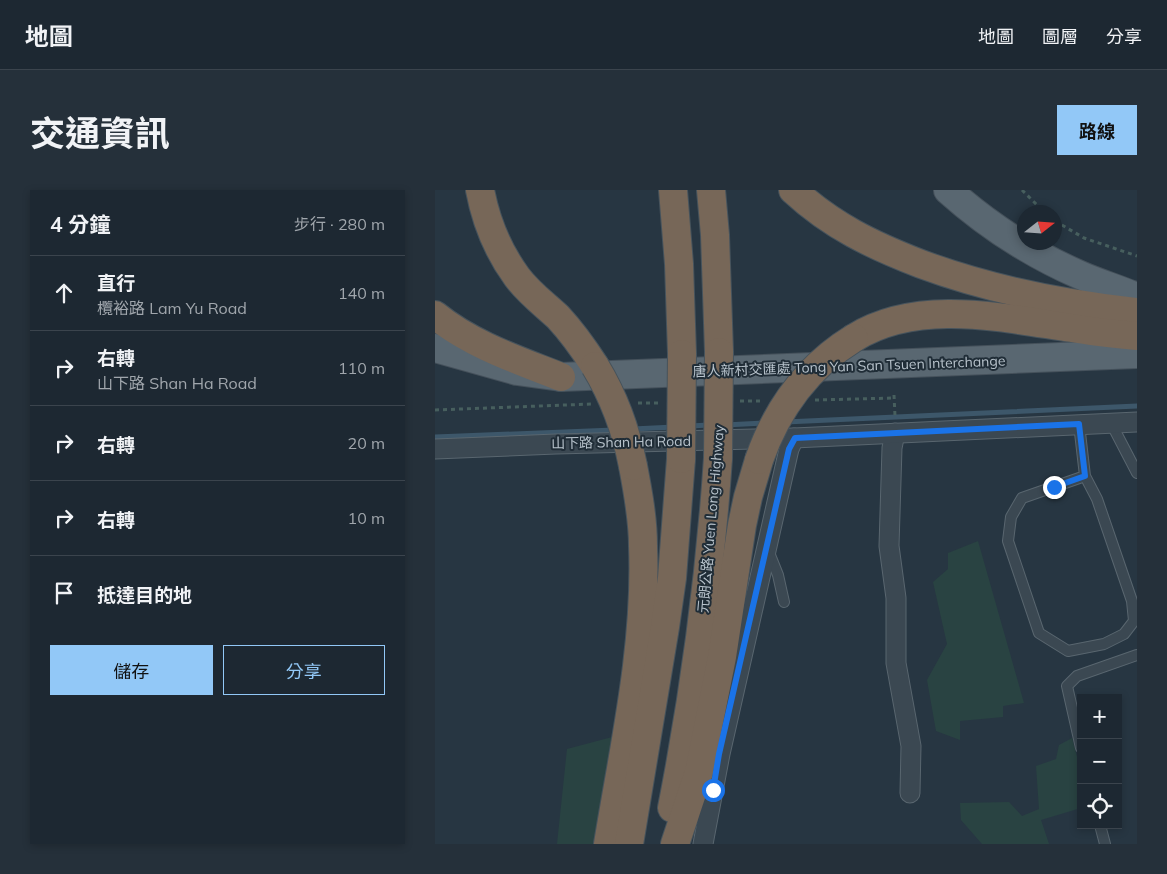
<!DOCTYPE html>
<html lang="zh-TW">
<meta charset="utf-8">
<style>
body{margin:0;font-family:Mulish,"Noto Sans TC",sans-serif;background:#25303a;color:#f1f3f6}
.controls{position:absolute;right:15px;bottom:15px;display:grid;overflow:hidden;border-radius:0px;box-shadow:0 2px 8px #0003}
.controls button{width:45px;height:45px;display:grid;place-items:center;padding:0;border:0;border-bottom:1px solid #3b444d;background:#1d2832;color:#f1f3f6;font:25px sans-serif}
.compass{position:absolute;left:582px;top:15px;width:45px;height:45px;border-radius:50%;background:#1d2832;box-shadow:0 2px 8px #0003;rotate:73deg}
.stop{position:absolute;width:15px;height:15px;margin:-11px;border:4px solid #1a73e8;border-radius:50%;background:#fff}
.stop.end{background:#1a73e8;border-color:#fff;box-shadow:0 1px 5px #0008}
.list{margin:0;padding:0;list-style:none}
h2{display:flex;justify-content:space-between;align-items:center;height:65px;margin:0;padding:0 20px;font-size:21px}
h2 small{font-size:16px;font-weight:400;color:#a0a6ac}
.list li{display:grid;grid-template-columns:32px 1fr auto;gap:15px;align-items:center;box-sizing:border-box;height:75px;padding:0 20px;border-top:1px solid #3b444d}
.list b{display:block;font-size:19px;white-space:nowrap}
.list p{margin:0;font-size:16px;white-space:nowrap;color:#a0a6ac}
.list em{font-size:16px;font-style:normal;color:#a0a6ac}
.actions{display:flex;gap:10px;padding:15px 20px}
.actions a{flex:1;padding:11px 0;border:1px solid #92c8f7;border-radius:0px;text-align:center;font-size:18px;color:#92c8f7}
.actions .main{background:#92c8f7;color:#111}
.icon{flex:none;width:28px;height:28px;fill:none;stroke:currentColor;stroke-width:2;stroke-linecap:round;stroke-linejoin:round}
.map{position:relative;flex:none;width:702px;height:654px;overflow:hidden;border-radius:0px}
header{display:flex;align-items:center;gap:30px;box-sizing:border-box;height:70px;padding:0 25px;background:#1d2832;border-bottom:1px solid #3b444d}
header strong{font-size:24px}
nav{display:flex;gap:28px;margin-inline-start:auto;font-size:18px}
.intro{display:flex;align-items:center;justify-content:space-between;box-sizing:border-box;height:120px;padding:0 30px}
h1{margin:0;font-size:35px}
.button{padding:12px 22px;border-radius:0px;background:#92c8f7;color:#111;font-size:18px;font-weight:700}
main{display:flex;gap:30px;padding:0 30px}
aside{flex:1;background:#1d2832;border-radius:0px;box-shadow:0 2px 8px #0003}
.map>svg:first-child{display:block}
.green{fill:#294342}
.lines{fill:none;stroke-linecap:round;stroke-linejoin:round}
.stream{stroke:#3d576a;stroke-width:5}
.service-casing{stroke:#59666f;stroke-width:12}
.minor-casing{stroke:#59666f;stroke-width:21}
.primary-casing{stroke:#45515b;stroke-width:30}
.motorway-casing{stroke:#46535c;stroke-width:30}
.path{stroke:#475f5e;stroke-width:3;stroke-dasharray:4 4;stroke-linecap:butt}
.service{stroke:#3b4852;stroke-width:10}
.minor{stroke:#3b4852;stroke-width:19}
.primary{stroke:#596771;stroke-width:28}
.motorway{stroke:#776758;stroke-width:28}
.motorway-bridge-casing{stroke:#46535c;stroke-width:30;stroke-linecap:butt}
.motorway-bridge{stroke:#776758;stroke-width:28}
.route{stroke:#1a73e8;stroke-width:6}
.labels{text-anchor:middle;stroke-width:4;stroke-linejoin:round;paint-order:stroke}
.street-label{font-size:14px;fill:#b8c3cc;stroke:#202d37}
</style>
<header>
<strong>地圖</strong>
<nav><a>地圖</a><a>圖層</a><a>分享</a></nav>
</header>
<div class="intro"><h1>交通資訊</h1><a class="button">路線</a></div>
<main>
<aside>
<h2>4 分鐘<small>步行 · 280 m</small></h2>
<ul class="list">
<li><svg class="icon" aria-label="ahead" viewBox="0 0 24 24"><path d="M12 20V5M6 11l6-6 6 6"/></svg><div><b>直行</b><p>欖裕路 Lam Yu Road</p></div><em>140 m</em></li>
<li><svg class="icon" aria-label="right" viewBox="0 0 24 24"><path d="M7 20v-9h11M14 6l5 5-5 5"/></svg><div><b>右轉</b><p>山下路 Shan Ha Road</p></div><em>110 m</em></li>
<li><svg class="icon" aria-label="right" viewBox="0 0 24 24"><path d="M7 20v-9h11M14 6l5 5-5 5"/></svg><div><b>右轉</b></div><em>20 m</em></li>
<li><svg class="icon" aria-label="right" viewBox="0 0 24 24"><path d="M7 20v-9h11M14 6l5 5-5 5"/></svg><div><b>右轉</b></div><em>10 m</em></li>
<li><svg class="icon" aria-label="arrive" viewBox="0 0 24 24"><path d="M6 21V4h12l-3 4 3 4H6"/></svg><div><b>抵達目的地</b></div></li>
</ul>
<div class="actions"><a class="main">儲存</a><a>分享</a></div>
</aside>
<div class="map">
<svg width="702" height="654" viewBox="0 0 702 654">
<rect width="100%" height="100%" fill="#273642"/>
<g class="green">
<path d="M543 351 589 513 568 516V527L525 531V550L501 541 492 490 512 454 498 392 513 379V363Z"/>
<path d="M181 546 167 654H122L132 559Z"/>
<path d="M637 548 646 582V618L606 630 614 654H547L526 630 525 613 574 612 587 626 604 619 601 576 621 569 624 555Z"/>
</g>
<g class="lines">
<g class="stream">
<path d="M350 232 702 216"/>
<path d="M290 235 329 233"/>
<path d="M255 236 274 235"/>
<path d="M198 239 239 237"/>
<path d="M0 247 179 240"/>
</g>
<defs>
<g id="service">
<path d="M676 233 702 283"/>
<path d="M644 234 650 286 587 308 576 327 573 351 604 443 633 461 669 454 689 444 699 431 697 411 662 309 650 286"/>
<path d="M333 360 343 385 349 412"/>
<path d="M646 558 632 496 642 486 702 465"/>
<path d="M665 635 670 654"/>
</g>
<g id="minor">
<path d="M460 243 457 258 454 356 461 408V473L476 556 475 603"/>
<path d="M0 259 121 254 359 248 702 232"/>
<path d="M268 654 285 564 354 259 359 248"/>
</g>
<g id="primary">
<path d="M513 0C552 35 597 64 645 85 663 93 683 99 702 107"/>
<path d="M0 158 82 181 126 187 702 164"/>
</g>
<g id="motorway">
<path d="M45 0C51 32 63 61 82 87 94 103 109 114 123 127 137 142 149 159 160 176"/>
<path d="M238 0 244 74 247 164"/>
<path d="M276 0 280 45 284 162"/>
<path d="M358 0C397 36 437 55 486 74 556 100 628 114 702 122"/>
<path d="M0 125C37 155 83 170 126 187"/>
<path d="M419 148C483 108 568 128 637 138 659 142 680 144 702 146"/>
<path d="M237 618C260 501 275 387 283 268"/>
<path d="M173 654C189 556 212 456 208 356 208 329 203 302 198 276"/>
<path d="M194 654 230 437 237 388 246 269"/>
<path d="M240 654 264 582 287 467 307 335 313 307 324 270"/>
</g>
</defs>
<use href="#service" class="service-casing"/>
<use href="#minor" class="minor-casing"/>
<use href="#primary" class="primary-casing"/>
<use href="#motorway" class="motorway-casing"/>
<g class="path">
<path d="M587 0 609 22"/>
<path d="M620 31 649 48 702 66"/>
<path d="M459 205 460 226"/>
<path d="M380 210 459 208"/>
<path d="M305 211H327"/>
<path d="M203 213H224"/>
<path d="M0 220 157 214"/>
</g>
<use href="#service" class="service"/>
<use href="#minor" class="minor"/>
<use href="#primary" class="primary"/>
<use href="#motorway" class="motorway"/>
<defs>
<g id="motorway-bridge">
<path d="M160 176C179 207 191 240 198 276"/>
<path d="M283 268 284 162"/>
<path d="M246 269 247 164"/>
<path d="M324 270C342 218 372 177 419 148"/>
</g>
</defs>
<use href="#motorway-bridge" class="motorway-bridge-casing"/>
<use href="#motorway-bridge" class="motorway-bridge"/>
</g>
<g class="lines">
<path class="route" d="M278 600 284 564 354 259 360 248 644 234 650 286 619 297"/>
</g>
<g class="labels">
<g class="street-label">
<text transform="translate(414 176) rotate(-2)" y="5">唐人新村交匯處 Tong Yan San Tsuen Interchange</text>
<text transform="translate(186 252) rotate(-1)" y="5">山下路 Shan Ha Road</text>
<text transform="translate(276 329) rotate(-85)" y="5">元朗公路 Yuen Long Highway</text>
</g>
</g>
</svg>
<div class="controls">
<button>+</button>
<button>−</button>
<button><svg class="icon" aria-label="locate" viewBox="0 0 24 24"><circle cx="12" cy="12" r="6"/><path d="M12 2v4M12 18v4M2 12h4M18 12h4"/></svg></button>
</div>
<svg class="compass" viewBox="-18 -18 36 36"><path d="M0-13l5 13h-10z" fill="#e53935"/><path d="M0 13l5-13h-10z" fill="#a0a6ac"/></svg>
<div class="stop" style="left:278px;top:600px"></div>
<div class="stop end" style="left:619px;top:297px"></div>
</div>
</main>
